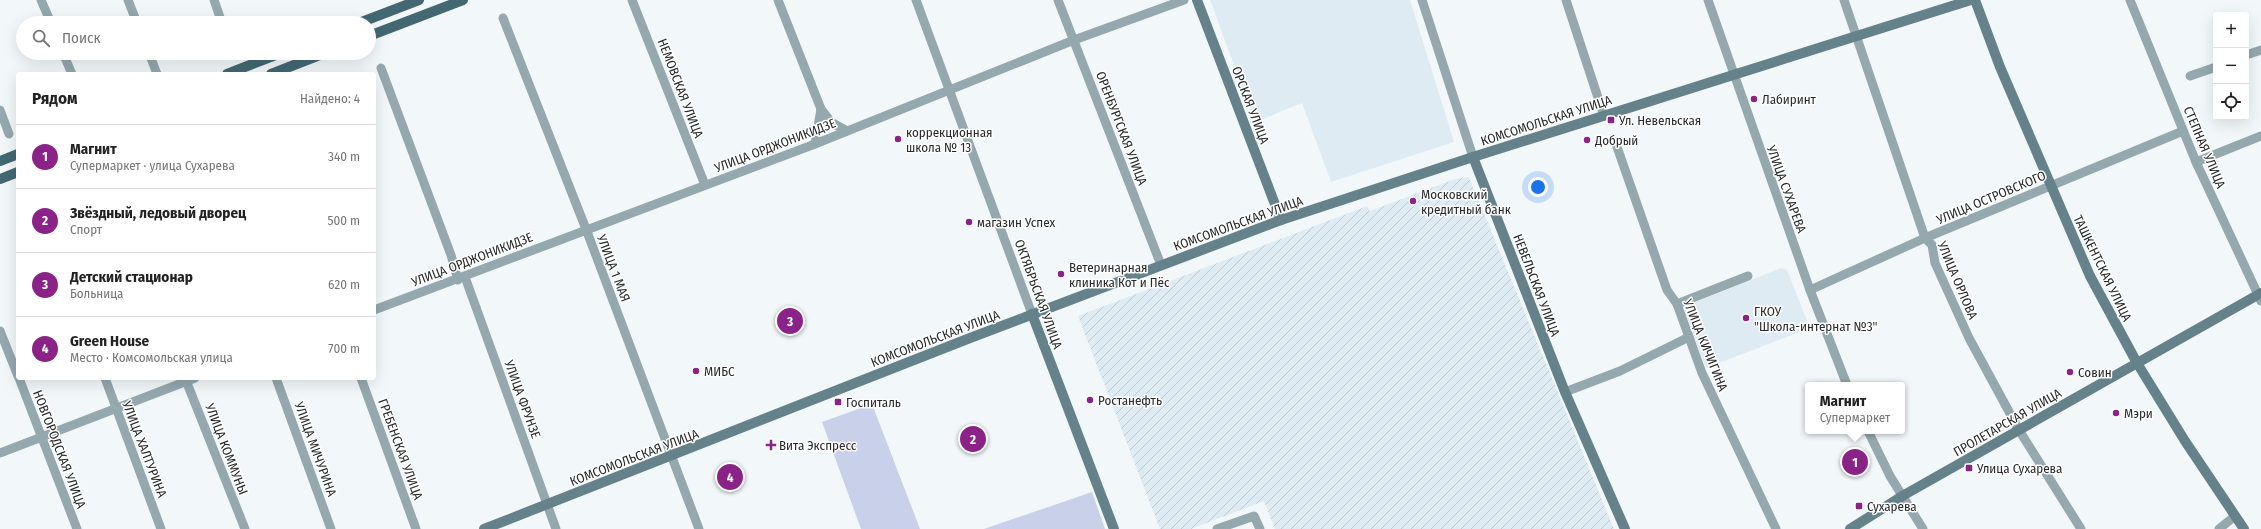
<!DOCTYPE html>
<html lang="ru">
<meta charset="utf-8">
<style>
body{margin:0;font-family:"Fira Sans Condensed",sans-serif;background:#f2f2f2;color:#222}
.controls{position:absolute;right:12px;top:12px;display:grid;overflow:hidden;border-radius:4px;box-shadow:0 4px 16px #0002}
.controls button{width:36px;height:36px;display:grid;place-items:center;padding:0;border:0;border-bottom:1px solid #e0e0e0;background:#fff;color:#222;font:20px sans-serif}
.you{position:absolute;left:1538px;top:187px;width:14px;height:14px;margin:-10px;border:3px solid #fff;border-radius:50%;background:#1a73e8;box-shadow:0 0 0 6px #1a73e833}
.badge{display:grid;place-items:center;width:26px;height:26px;border-radius:50%;background:#8b2288;color:#fff;font-size:13px;font-weight:700}
.pin{position:absolute;translate:-50% -50%;border:2px solid #fff;box-shadow:0 1px 4px #0006}
.popup{position:absolute;left:1805px;top:382px;width:100px;height:52px;box-sizing:border-box;display:grid;place-content:center;border-radius:4px;background:#fff;filter:drop-shadow(0 1px 3px #0005);font-size:13px;white-space:nowrap;color:#767676}
.popup b{font-size:15px;color:#222}
.popup::after{content:'';position:absolute;left:50%;top:100%;margin-left:-8px;border:8px solid transparent;border-top-color:#fff}
.list{margin:0;padding:0;list-style:none}
h2{display:flex;justify-content:space-between;align-items:center;height:52px;margin:0;padding:0 16px;font-size:17px}
h2 small{font-size:13px;font-weight:400;color:#767676}
.list li{display:grid;grid-template-columns:26px 1fr auto;gap:12px;align-items:center;box-sizing:border-box;height:64px;padding:0 16px;border-top:1px solid #e0e0e0}
.list b{display:block;font-size:15px;white-space:nowrap}
.list p{margin:0;font-size:13px;white-space:nowrap;color:#767676}
.list em{font-size:13px;font-style:normal;color:#767676}
.icon{flex:none;width:22px;height:22px;fill:none;stroke:currentColor;stroke-width:2;stroke-linecap:round;stroke-linejoin:round}
.map{position:relative;flex:none;width:2261px;height:529px;overflow:hidden}
.search{position:absolute;background:#fff;box-shadow:0 4px 16px #0002;left:16px;top:16px;width:360px;height:44px;display:flex;align-items:center;gap:10px;box-sizing:border-box;padding:0 14px;border-radius:22px;color:#767676;font-size:15px}
.panel{position:absolute;background:#fff;box-shadow:0 4px 16px #0002;left:16px;top:72px;width:360px;height:308px;border-radius:4px}
.map>svg:first-child{display:block}
.built{fill:#dfebf3}
.industrial{fill:url(#industrial-furrows)}
.green{fill:#c9d0e9}
.lines{fill:none;stroke-linecap:round;stroke-linejoin:round}
.street{stroke:#94a8ae;stroke-width:9}
.secondary{stroke:#65828b;stroke-width:10}
.primary{stroke:#436872;stroke-width:10}
.poi-dot{fill:#8b2288;stroke:#fff;stroke-width:1.5}
.labels{text-anchor:middle;stroke-width:3;stroke-linejoin:round;paint-order:stroke}
.street-label{font-size:13px;fill:#27292a;stroke:#fff}
.poi-label{font-size:13px;fill:#27292a;stroke:#fff;text-anchor:start}
</style>
<div class="map">
<svg width="2261" height="529" viewBox="0 0 2261 529">
<defs>
<pattern id="industrial-furrows" width="10" height="10" patternUnits="userSpaceOnUse"><rect width="10" height="10" fill="#dfebf3"/><path d="M-1 1l2-2M0 10L10 0M9 11l2-2" fill="none" stroke="#bfcad0"/></pattern>
</defs>
<rect width="100%" height="100%" fill="#f2f7fa"/>
<g class="built">
<path d="M1210 0H1410L1454 142 1331 182 1302 103 1255 122Z"/>
<path d="M1781 268 1787 270 1810 328 1706 368 1683 307Z"/>
</g>
<path class="industrial" d="M1469 177 1614 529H1275L1264 501 1191 529H1160L1078 316 1367 206 1370 211 1455 179Z"/>
<g class="green">
<path d="M872 404 920 529H861L822 422Z"/>
<path d="M1092 492 1105 529H984Z"/>
</g>
<g class="lines">
<g class="street">
<path d="M41 0 51 23"/>
<path d="M128 0 137 23"/>
<path d="M214 0 222 23"/>
<path d="M632 0 705 185"/>
<path d="M778 0 821 109 831 122 847 131"/>
<path d="M916 0 1032 314"/>
<path d="M1058 0 1161 265"/>
<path d="M1422 0 1473 157"/>
<path d="M1566 0 1604 116"/>
<path d="M1708 0 1810 290 1847 385"/>
<path d="M1844 0 1925 238 1932 245 1935 263 1969 338 2019 430 2081 529"/>
<path d="M2130 0 2196 162 2261 301"/>
<path d="M503 18 586 229 699 529"/>
<path d="M63 53 72 74"/>
<path d="M149 53 157 74"/>
<path d="M2246 55 2261 50"/>
<path d="M381 68 451 255 458 280"/>
<path d="M2190 76 2216 67"/>
<path d="M0 110 9 134"/>
<path d="M815 144 821 109"/>
<path d="M1616 144 1667 290 1677 304 1702 373 1776 529"/>
<path d="M2196 162 2261 136"/>
<path d="M465 277 556 529"/>
<path d="M1810 290 1925 238 2183 131"/>
<path d="M1677 304 1748 276"/>
<path d="M374 310 815 144 1074 40 1184 0"/>
<path d="M0 331 18 376"/>
<path d="M19 378 77 529"/>
<path d="M105 378 161 529"/>
<path d="M185 378 245 529"/>
<path d="M276 378 331 529"/>
<path d="M361 378 416 529"/>
<path d="M1565 392 1620 371 1689 337"/>
<path d="M1868 431 1890 476 1923 529"/>
<path d="M0 453 195 378"/>
<path d="M1217 529 1254 516 1260 529"/>
<path d="M2219 529 2235 516"/>
</g>
<g class="secondary">
<path d="M1197 0 1281 220"/>
<path d="M1975 0 2000 67 2090 276 2137 363 2185 441 2244 529"/>
<path d="M1473 157 1565 392 1625 529"/>
<path d="M1032 314 1114 529"/>
<path d="M484 529 970 338 1281 220 1473 157 1971 0"/>
<path d="M1850 529 1904 495 2261 293"/>
</g>
<g class="primary">
<path d="M359 23 419 0"/>
<path d="M369 36 463 0"/>
<path d="M227 74 281 53"/>
<path d="M271 74 325 53"/>
<path d="M0 161 18 154"/>
<path d="M0 179 18 172"/>
</g>
</g>
<g class="poi-dot">
<circle cx="1754" cy="99" r="4"/>
<rect x="1607" y="116" width="8" height="8" rx="2"/>
<circle cx="898" cy="139" r="4"/>
<circle cx="1587" cy="140" r="4"/>
<circle cx="1413" cy="201" r="4"/>
<circle cx="969" cy="222" r="4"/>
<circle cx="1061" cy="274" r="4"/>
<circle cx="1746" cy="318" r="4"/>
<circle cx="696" cy="371" r="4"/>
<circle cx="2070" cy="372" r="4"/>
<circle cx="1090" cy="400" r="4"/>
<rect x="834" y="398" width="8" height="8" rx="2"/>
<circle cx="2116" cy="413" r="4"/>
<path d="M769 439h4v4h4v4h-4v4h-4v-4h-4v-4h4z"/>
<rect x="1965" y="464" width="8" height="8" rx="2"/>
<rect x="1855" y="502" width="8" height="8" rx="2"/>
</g>
<g class="labels">
<g class="street-label">
<text transform="translate(681 88) rotate(69)" y="5">НЕМОВСКАЯ УЛИЦА</text>
<text transform="translate(1251 105) rotate(69)" y="5">ОРСКАЯ УЛИЦА</text>
<text transform="translate(1546 120) rotate(-18)" y="5">КОМСОМОЛЬСКАЯ УЛИЦА</text>
<text transform="translate(1122 128) rotate(69)" y="5">ОРЕНБУРГСКАЯ УЛИЦА</text>
<text transform="translate(775 145) rotate(-21)" y="5">УЛИЦА ОРДЖОНИКИДЗЕ</text>
<text transform="translate(2205 147) rotate(67)" y="5">СТЕПНАЯ УЛИЦА</text>
<text transform="translate(1787 189) rotate(70)" y="5">УЛИЦА СУХАРЕВА</text>
<text transform="translate(1991 197) rotate(-23)" y="5">УЛИЦА ОСТРОВСКОГО</text>
<text transform="translate(1238 223) rotate(-20)" y="5">КОМСОМОЛЬСКАЯ УЛИЦА</text>
<text transform="translate(472 259) rotate(-21)" y="5">УЛИЦА ОРДЖОНИКИДЗЕ</text>
<text transform="translate(614 268) rotate(69)" y="5">УЛИЦА 1 МАЯ</text>
<text transform="translate(2103 268) rotate(64)" y="5">ТАШКЕНТСКАЯ УЛИЦА</text>
<text transform="translate(1958 280) rotate(67)" y="5">УЛИЦА ОРЛОВА</text>
<text transform="translate(1537 285) rotate(69)" y="5">НЕВЕЛЬСКАЯ УЛИЦА</text>
<text transform="translate(1039 294) rotate(70)" y="5">ОКТЯБРЬСКАЯ УЛИЦА</text>
<text transform="translate(935 338) rotate(-21)" y="5">КОМСОМОЛЬСКАЯ УЛИЦА</text>
<text transform="translate(1706 345) rotate(68)" y="5">УЛИЦА КИЧИГИНА</text>
<text transform="translate(523 399) rotate(70)" y="5">УЛИЦА ФРУНЗЕ</text>
<text transform="translate(2007 422) rotate(-30)" y="5">ПРОЛЕТАРСКАЯ УЛИЦА</text>
<text transform="translate(60 449) rotate(69)" y="5">НОВГОРОДСКАЯ УЛИЦА</text>
<text transform="translate(145 449) rotate(69)" y="5">УЛИЦА ХАЛТУРИНА</text>
<text transform="translate(227 449) rotate(69)" y="5">УЛИЦА КОММУНЫ</text>
<text transform="translate(316 449) rotate(70)" y="5">УЛИЦА МИЧУРИНА</text>
<text transform="translate(401 449) rotate(70)" y="5">ГРЕБЕНСКАЯ УЛИЦА</text>
<text transform="translate(634 457) rotate(-21)" y="5">КОМСОМОЛЬСКАЯ УЛИЦА</text>
</g>
<g class="poi-label">
<text x="1762" y="104">Лабиринт</text>
<text x="1619" y="125">Ул. Невельская</text>
<text x="906" y="137">коррекционная<tspan x="906" dy="15">школа № 13</tspan></text>
<text x="1595" y="145">Добрый</text>
<text x="1421" y="199">Московский<tspan x="1421" dy="15">кредитный банк</tspan></text>
<text x="977" y="227">магазин Успех</text>
<text x="1069" y="272">Ветеринарная<tspan x="1069" dy="15">клиника Кот и Пёс</tspan></text>
<text x="1754" y="316">ГКОУ<tspan x="1754" dy="15">"Школа-интернат №3"</tspan></text>
<text x="704" y="376">МИБС</text>
<text x="2078" y="377">Совин</text>
<text x="1098" y="405">Ростанефть</text>
<text x="846" y="407">Госпиталь</text>
<text x="2124" y="418">Мэри</text>
<text x="779" y="450">Вита Экспресс</text>
<text x="1977" y="473">Улица Сухарева</text>
<text x="1867" y="511">Сухарева</text>
</g>
</g>
</svg>
<div class="controls">
<button>+</button>
<button>−</button>
<button><svg class="icon" aria-label="locate" viewBox="0 0 24 24"><circle cx="12" cy="12" r="6"/><path d="M12 2v4M12 18v4M2 12h4M18 12h4"/></svg></button>
</div>
<div class="you"></div>
<div class="pin badge" style="left:1855px;top:462px">1</div>
<div class="popup"><b>Магнит</b>Супермаркет</div>
<div class="pin badge" style="left:973px;top:439px">2</div>
<div class="pin badge" style="left:790px;top:321px">3</div>
<div class="pin badge" style="left:730px;top:477px">4</div>
<div class="search"><svg class="icon" aria-label="search" viewBox="0 0 24 24"><circle cx="10" cy="10" r="6"/><path d="M15 15l6 6"/></svg>Поиск</div>
<section class="panel">
<h2>Рядом<small>Найдено: 4</small></h2>
<ul class="list">
<li><span class="badge">1</span><div><b>Магнит</b><p>Супермаркет · улица Сухарева</p></div><em>340 m</em></li>
<li><span class="badge">2</span><div><b>Звёздный, ледовый дворец</b><p>Спорт</p></div><em>500 m</em></li>
<li><span class="badge">3</span><div><b>Детский стационар</b><p>Больница</p></div><em>620 m</em></li>
<li><span class="badge">4</span><div><b>Green House</b><p>Место · Комсомольская улица</p></div><em>700 m</em></li>
</ul>
</section>
</div>
